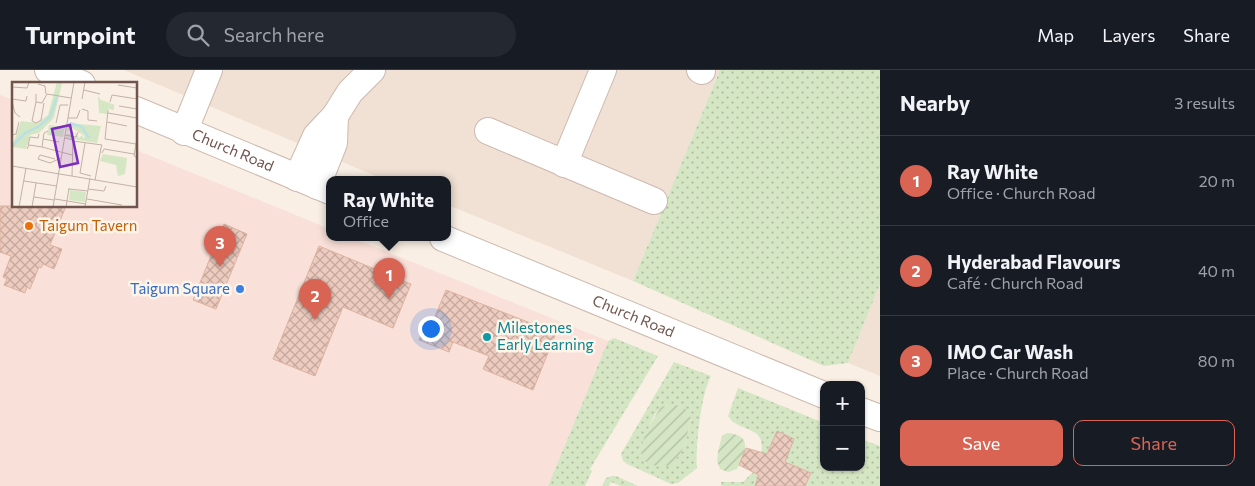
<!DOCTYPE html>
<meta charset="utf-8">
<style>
body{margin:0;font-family:Commissioner,sans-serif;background:#242831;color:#f1f3f6}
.controls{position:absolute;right:15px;bottom:15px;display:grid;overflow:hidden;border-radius:10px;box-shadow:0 1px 4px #0004}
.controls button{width:45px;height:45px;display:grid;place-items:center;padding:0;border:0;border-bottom:1px solid #363941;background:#171b24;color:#f1f3f6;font:25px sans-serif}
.you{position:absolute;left:430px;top:258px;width:18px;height:18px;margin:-12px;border:4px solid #fff;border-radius:50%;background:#1a73e8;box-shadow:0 0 0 8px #1a73e833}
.badge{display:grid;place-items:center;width:32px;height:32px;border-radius:50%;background:#da6454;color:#fff;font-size:16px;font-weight:700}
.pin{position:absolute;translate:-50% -41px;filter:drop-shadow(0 1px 2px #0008)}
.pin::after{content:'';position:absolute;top:26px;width:18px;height:15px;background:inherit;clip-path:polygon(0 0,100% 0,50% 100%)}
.popup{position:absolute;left:326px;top:106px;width:125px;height:65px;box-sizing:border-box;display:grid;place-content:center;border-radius:10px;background:#171b24;filter:drop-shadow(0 1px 4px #0005);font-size:16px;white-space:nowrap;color:#9ea1a6}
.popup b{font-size:19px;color:#f1f3f6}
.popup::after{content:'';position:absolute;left:50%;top:100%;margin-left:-10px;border:10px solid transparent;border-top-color:#171b24}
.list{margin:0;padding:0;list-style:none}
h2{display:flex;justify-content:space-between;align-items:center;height:65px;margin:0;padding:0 20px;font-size:21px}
h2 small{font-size:16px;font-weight:400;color:#9ea1a6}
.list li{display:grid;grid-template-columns:32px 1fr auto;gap:15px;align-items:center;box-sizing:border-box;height:90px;padding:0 20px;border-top:1px solid #363941}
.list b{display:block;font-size:19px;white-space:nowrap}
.list p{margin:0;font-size:16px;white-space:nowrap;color:#9ea1a6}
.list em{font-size:16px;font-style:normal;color:#9ea1a6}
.actions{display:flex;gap:10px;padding:15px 20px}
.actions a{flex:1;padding:11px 0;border:1px solid #da6454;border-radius:10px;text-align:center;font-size:18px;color:#da6454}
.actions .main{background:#da6454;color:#fff}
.icon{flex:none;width:28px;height:28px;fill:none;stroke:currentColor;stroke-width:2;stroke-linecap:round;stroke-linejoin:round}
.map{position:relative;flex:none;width:880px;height:416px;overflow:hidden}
header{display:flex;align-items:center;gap:30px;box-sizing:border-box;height:70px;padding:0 25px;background:#171b24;border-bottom:1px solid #363941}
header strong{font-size:24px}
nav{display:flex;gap:28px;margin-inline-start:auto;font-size:18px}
.search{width:350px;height:45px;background:#242831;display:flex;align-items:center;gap:12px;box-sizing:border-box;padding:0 18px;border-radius:28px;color:#9ea1a6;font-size:19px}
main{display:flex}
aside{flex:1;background:#171b24}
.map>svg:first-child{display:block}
.residential{fill:#f1e1d4}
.commercial{fill:#f9e0d9}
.grass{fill:url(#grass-dots);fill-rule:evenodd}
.garden{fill:url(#garden-furrows)}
.building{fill:url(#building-cross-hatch);stroke:#deb2a0}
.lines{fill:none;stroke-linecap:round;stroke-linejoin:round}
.minor-casing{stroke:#cdb9af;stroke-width:28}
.minor{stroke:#fff;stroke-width:26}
.food-dot{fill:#e8710a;stroke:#fdf4ea;stroke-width:2}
.shop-dot{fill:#3f7fe0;stroke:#fdf4ea;stroke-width:2}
.culture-dot{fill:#0f9aa8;stroke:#fdf4ea;stroke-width:2}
.labels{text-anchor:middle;stroke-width:5;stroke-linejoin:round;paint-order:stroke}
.street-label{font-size:15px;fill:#70554c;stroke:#fdf4ea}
.food-label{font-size:15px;fill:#c56008;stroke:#fdf4ea;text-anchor:start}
.shop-label{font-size:15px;fill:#366cbe;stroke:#fdf4ea;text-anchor:end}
.culture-label{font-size:15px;fill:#0d838f;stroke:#fdf4ea;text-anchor:start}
.inset-river{fill:none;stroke:#bbe0e2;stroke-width:2.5}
.inset-road{fill:none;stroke:#c3b1a7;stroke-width:1}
.view{fill:#7b2cbf;fill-opacity:0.15;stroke:#7b2cbf;stroke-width:2.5}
.inset-edge{fill:none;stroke:#70554c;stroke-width:2.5}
</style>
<header>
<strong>Turnpoint</strong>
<div class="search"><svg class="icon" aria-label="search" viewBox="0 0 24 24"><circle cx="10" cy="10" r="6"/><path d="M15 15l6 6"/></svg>Search here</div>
<nav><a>Map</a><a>Layers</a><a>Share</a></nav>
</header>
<main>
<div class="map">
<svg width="880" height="416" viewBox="0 0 880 416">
<defs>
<pattern id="grass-dots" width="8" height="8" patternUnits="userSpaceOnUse" patternTransform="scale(1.25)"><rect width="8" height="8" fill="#d5e6c4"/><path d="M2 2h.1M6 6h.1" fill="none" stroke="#b1bda1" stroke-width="1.8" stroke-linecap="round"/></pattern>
<pattern id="garden-furrows" width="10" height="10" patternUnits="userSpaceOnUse" patternTransform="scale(1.25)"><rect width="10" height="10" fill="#d5e6c4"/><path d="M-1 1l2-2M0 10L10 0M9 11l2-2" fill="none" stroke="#b1bda1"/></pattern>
<pattern id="building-cross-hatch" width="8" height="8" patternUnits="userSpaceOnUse" patternTransform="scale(1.25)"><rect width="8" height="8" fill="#edccbf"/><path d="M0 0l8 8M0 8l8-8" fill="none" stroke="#c4a89d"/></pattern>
</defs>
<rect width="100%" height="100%" fill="#faefe4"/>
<g class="residential">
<path d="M124 0H720L633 211 448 135V110H385Z"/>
<path d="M880 214V306L848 293Z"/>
</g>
<path class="commercial" d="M0 25 14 30V136H136V80L330 159V168H353L608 271 548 416H0Z"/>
<g class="grass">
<path d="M720 0H880V214L848 293 824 296 633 211Z"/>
<path d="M614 268 658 286 590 399 592 401 585 416H548L608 271Z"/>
<path d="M674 292 711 306C701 323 695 379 697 398L678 413 671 414 627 394 623 391 621 384ZM667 335 691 348 685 375 661 396 645 392C647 373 646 343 667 335Z"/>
<path d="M738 318 824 353V397H861V369L880 376V416H805L811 403 785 392 780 363 775 365 767 384H761C766 357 746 363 731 350L728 346Z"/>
<path d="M754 401 759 405 755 416H721V412H743Z"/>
<path d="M612 406H616L638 416H621L611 412 609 416H602L606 408Z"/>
</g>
<g class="garden">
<path d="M673 334 685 338 691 348 685 375 673 395C621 403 645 361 661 337Z"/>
<path d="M727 363C754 365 745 383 737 399L728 402 720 399 717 391 718 382 722 366Z"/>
</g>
<g class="building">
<path d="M0 136H66L50 175 62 179 54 199 43 194 41 198 39 197 30 219 27 217 25 223 4 215 7 209 3 207 11 186 0 182Z"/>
<path d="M224 154 247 164 216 239 193 230Z"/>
<path d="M319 176 411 214 393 258 343 237 315 306 273 289Z"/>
<path d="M446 220 556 263 533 320 483 299 489 286 453 272 449 282 419 270 428 247 434 249Z"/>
<path d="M777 361 794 369 785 392 811 403 805 416H755L759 405 739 395 746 378 767 384Z"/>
</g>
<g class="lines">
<defs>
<g id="minor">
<path d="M48 0 82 14"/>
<path d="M700 0 702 1"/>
<path id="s1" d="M136 40 330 121"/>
<path d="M488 61 654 131"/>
<path d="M184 62 209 0"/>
<path d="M564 94 603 0"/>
<path d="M297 108 316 66 335 46 350 22 372 0"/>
<path d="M317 116 334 73 335 46"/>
<path id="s2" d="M443 168 824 325"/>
<path d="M861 341 880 348"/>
</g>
</defs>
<use href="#minor" class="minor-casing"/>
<use href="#minor" class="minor"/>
</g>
<circle class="food-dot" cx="29" cy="156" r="5"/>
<circle class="shop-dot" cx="240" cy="219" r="5"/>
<circle class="culture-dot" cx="487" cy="267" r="5"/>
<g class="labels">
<g class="street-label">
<text dy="5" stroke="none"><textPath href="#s1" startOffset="105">Church Road</textPath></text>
<text dy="5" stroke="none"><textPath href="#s2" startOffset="206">Church Road</textPath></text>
</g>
<g class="food-label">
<text x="39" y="161">Taigum Tavern</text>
</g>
<g class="shop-label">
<text x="230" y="224">Taigum Square</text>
</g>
<g class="culture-label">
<text x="497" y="263">Milestones<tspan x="497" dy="17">Early Learning</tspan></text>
</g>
</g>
<g transform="translate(12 12)">
<rect width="125" height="125" fill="#faefe4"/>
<path d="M56 41 89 44 85 61 54 56 55 51 63 55 64 52 60 51H64L67 56 71 53V57L73 54 60 46 55 50ZM37 43 53 45 51 55 35 53Z" fill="#d5e6c4"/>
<path d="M45 0 50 1 42 36 27 51 18 53 14 67 0 65 9 39 25 41 36 33ZM86 14 89 18 106 24 102 23V28L96 27 95 32 87 31ZM91 72 115 76 113 92 106 94 104 83 88 79ZM58 108 74 110 73 120 57 118Z" fill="#d5e6c4"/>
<path class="inset-river" d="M58 41 70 45 77 56M0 64 13 51 26 45 38 35 45 15"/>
<path class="inset-road" d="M26 2 33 4 34 12M106 3 125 6M0 5 15 6 17 0M72 8 88 12M24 12V20L30 21 35 12 59 16M0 17 14 19 15 14M70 17 73 0M0 19 3 31 8 35M24 20 20 39 24 41 29 38 32 21M98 20 100 13 125 17M107 24 125 27M70 27 76 29V38L85 39M96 28 93 57 124 62M96 31 125 36M56 36H65L68 28M95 40 115 44M44 41 48 23H56M36 49 32 51 30 65 60 73M0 53 4 52 7 40M53 53 64 55 66 50M53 56 61 58 60 94M125 56 122 74 125 76M31 57 47 60M61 59 90 63 89 66M73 61 68 91 79 94M16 63 18 55 26 56 27 52M15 67 17 63 30 65M90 71 92 67 122 72M43 77 28 73 26 77 38 81 49 76M0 84 125 105M83 98 89 66M12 99 45 104M57 107 76 109M76 107 92 109 94 104M22 115 42 118M43 117 74 122M75 117 110 123M7 125 14 86M20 125 24 101M41 125 62 0M54 125 57 106M73 125 78 96"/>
<path class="view" d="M58 43 66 81 48 85 40 47Z"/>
<rect width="125" height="125" class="inset-edge"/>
</g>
</svg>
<div class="controls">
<button>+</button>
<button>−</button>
</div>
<div class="you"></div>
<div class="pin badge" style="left:389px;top:229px">1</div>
<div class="popup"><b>Ray White</b>Office</div>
<div class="pin badge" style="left:315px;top:250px">2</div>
<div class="pin badge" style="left:220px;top:197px">3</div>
</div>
<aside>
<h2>Nearby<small>3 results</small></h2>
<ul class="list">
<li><span class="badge">1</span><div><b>Ray White</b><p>Office · Church Road</p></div><em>20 m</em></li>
<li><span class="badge">2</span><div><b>Hyderabad Flavours</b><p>Café · Church Road</p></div><em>40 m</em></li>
<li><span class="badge">3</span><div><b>IMO Car Wash</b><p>Place · Church Road</p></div><em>80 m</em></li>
</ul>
<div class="actions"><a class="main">Save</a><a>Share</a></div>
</aside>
</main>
